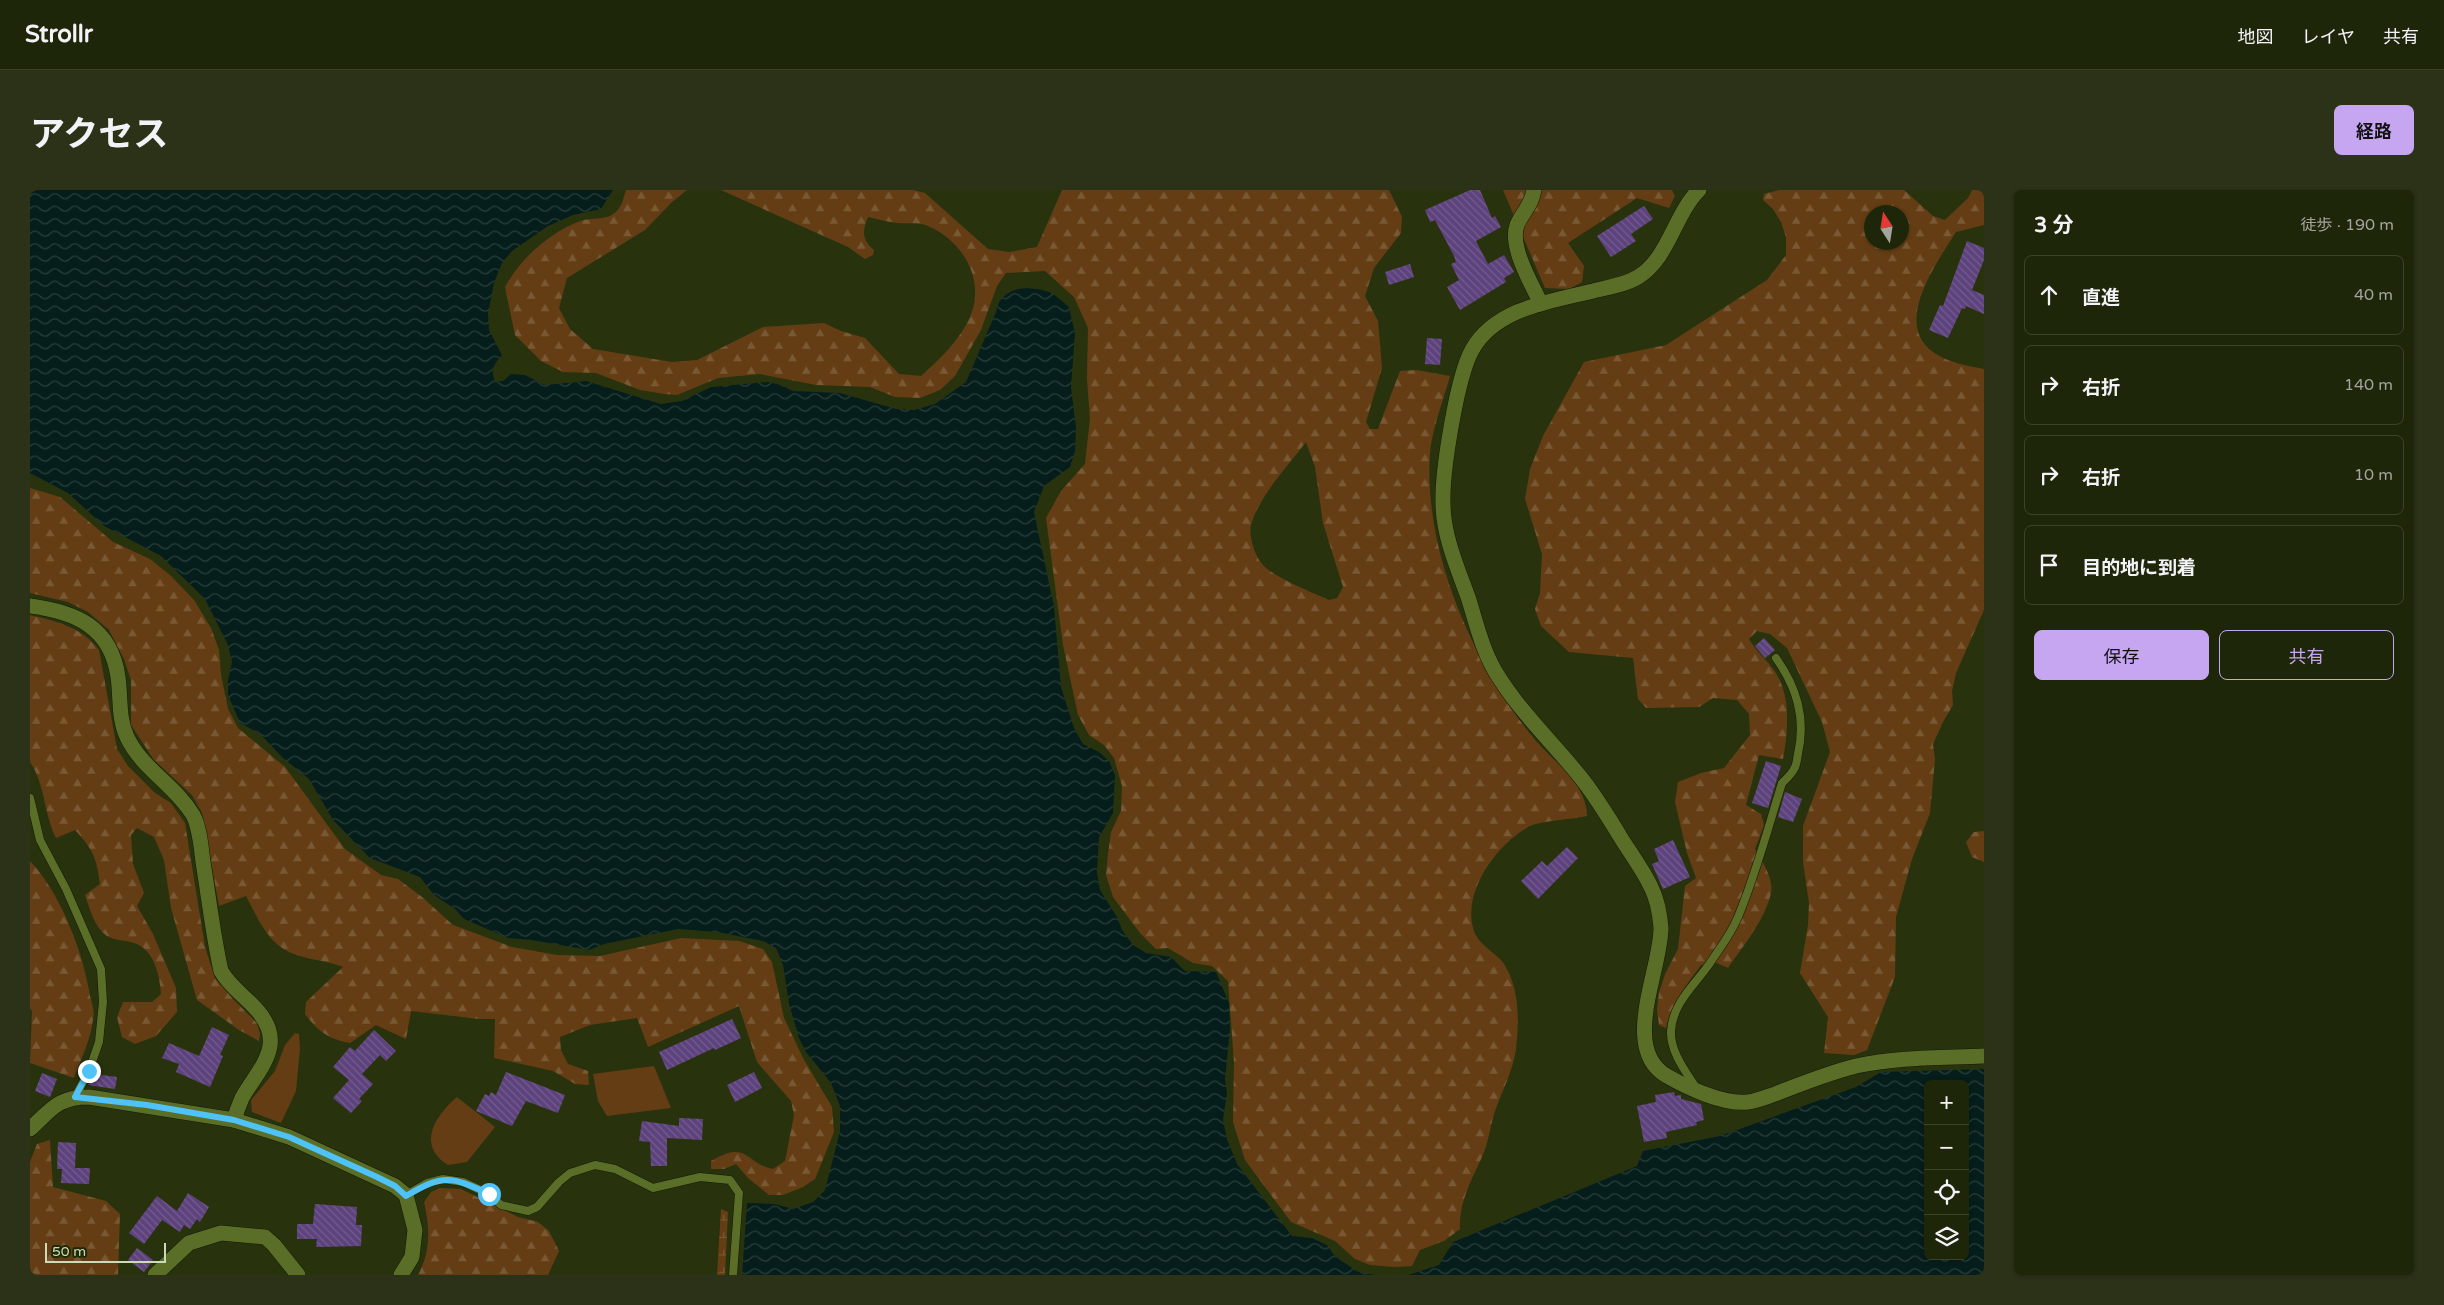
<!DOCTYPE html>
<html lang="ja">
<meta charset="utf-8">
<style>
body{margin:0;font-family:"Varela Round","Noto Sans JP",sans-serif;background:#2b3218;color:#f1f3f6}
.controls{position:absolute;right:15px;bottom:15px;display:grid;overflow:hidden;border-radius:8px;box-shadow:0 1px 4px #0004}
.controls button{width:45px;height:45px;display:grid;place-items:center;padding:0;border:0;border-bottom:1px solid #3c432b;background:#1e260a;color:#f1f3f6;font:25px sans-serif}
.compass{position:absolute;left:1834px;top:15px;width:45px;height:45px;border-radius:50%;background:#1e260a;box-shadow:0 1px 4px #0004;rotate:348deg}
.scale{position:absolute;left:15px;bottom:12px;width:121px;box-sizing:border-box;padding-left:5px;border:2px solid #cddab7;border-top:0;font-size:14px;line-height:18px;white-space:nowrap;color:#cddab7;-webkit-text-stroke:4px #1f2904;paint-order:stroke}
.stop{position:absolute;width:15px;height:15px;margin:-11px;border:4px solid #4fc3f7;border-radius:50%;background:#fff}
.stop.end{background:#4fc3f7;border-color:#fff;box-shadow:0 1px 5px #0008}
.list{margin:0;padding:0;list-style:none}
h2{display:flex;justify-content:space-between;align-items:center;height:65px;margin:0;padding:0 20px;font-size:21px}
h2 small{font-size:16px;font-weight:400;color:#a1a59c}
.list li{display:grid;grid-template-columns:32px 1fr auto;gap:15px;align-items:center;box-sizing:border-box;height:80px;margin:0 10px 10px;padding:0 10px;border:1px solid #3c432b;border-radius:8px}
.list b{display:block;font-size:19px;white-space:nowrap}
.list em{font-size:16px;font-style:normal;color:#a1a59c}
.actions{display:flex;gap:10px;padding:15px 20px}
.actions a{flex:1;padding:11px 0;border:1px solid #c6a6f0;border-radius:8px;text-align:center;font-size:18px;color:#c6a6f0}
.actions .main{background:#c6a6f0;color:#111}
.icon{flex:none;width:28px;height:28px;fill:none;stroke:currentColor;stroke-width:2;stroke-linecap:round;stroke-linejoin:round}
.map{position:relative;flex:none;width:1954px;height:1085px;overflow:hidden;border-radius:8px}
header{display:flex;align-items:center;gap:30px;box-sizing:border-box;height:70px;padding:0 25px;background:#1e260a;border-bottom:1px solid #3c432b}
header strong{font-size:24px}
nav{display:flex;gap:28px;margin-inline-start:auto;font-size:18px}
.intro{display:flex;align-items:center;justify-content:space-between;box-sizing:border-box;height:120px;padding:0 30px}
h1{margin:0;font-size:35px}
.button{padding:12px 22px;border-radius:8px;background:#c6a6f0;color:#111;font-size:18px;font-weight:700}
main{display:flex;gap:30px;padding:0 30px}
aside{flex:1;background:#1e260a;border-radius:8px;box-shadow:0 1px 4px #0004}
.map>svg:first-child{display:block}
.forest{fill:url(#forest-firs);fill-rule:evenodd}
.wetland{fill:url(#wetland-marsh)}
.garden{fill:#643d14}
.water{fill:url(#water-waves);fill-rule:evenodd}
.building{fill:url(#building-back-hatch)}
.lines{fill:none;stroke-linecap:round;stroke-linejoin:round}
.service-casing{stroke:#131904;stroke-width:9}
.minor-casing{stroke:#131904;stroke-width:16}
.service{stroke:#5a6e28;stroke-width:8}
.minor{stroke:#5a6e28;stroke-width:15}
.route{stroke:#4fc3f7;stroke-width:6}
</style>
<header>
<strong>Strollr</strong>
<nav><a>地図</a><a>レイヤ</a><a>共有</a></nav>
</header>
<div class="intro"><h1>アクセス</h1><a class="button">経路</a></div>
<main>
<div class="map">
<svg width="1954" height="1085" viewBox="0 0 1954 1085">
<defs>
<pattern id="forest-firs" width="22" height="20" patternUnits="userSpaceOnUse" patternTransform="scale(1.25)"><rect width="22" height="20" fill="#643d14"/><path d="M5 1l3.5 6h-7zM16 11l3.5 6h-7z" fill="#795834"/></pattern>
<pattern id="wetland-marsh" width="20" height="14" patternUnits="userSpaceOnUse" patternTransform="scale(1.25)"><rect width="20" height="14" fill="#643d14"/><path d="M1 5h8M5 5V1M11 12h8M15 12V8" fill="none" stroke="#795834"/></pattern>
<pattern id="water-waves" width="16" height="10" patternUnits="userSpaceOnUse" patternTransform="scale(1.25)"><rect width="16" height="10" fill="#061e1b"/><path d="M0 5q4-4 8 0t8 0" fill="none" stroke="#293e3a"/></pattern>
<pattern id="building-back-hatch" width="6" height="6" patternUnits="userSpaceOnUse" patternTransform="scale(1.25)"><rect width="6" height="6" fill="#5d427d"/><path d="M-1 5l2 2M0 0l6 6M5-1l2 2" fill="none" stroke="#735d8d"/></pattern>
</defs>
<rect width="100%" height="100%" fill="#28330e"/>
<g class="forest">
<path d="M596 0H657L641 13 615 40 537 88 529 118 540 139 563 159 642 172 667 170 733 137 794 133 811 141 835 148 869 184 891 186C909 170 930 150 940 127 956 90 933 51 898 36 890 32 877 34 868 33 858 32 848 29 838 27 832 41 832 50 844 60L843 65 835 69 818 57 691 0H883L895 3 958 59 979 62 1007 57 1032 0H1359L1372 27 1371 43 1344 78 1335 106 1348 131 1352 178 1336 232 1340 239H1348L1370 181 1386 180 1420 186C1414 208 1402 240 1400 263 1393 360 1442 471 1501 545 1521 571 1556 590 1557 626 1544 629 1507 631 1498 637 1466 655 1431 703 1444 741 1449 756 1466 762 1474 774 1490 799 1489 832 1486 859 1483 881 1471 903 1464 924 1460 938 1458 954 1452 967 1441 991 1429 1012 1430 1039L1414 1051 1390 1060 1382 1076 1365 1077 1340 1075 1325 1069 1305 1051 1261 1032 1215 970 1203 932 1204 873 1198 791 1182 776 1163 773 1138 758 1126 759 1110 743 1083 707 1076 685 1078 664 1081 642 1091 621 1092 596 1084 568 1074 555 1059 545 1048 525 1033 455 1016 328 1031 301 1055 274 1060 229 1057 189 1058 138 1044 107 1015 81 976 83 967 96 951 140 925 186 910 200 890 208 865 207 840 197 786 195 730 184 688 188 647 205 634 204 610 200 566 183 533 182 511 171 485 145 475 97C490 69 519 43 550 31 563 27 580 32 589 18 593 14 594 5 596 0ZM1276 252 1285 277 1293 333 1313 397 1307 408 1299 410C1283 403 1241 386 1232 374 1225 366 1218 345 1221 335 1229 306 1258 276 1276 252Z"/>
<path d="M1473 0H1642L1645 6 1639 18 1607 8 1538 53 1554 76 1552 92 1539 99 1515 98Z"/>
<path d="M1749 0H1874L1903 26 1915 30 1938 8 1942 0H1954V35L1926 42C1908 71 1862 133 1903 162 1916 172 1938 176 1954 179V420L1926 483 1922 501 1923 515 1913 532 1903 554 1905 569 1900 623 1882 669 1866 727 1865 787 1837 860 1824 865 1794 863 1798 827 1770 783 1778 735 1779 713 1773 672V636L1800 562 1792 532 1757 458 1740 444 1727 441 1719 449C1726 461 1735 468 1743 479 1762 504 1758 541 1753 569L1729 565 1716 615 1731 624 1734 635 1725 659C1732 671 1744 689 1741 703 1735 730 1713 756 1698 778L1687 773 1671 775C1656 796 1641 813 1636 838L1629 835 1627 820 1629 803 1635 784 1648 759 1655 696 1666 688 1657 663 1645 612 1648 592 1671 583 1694 578 1720 545 1719 524 1707 510 1683 508 1669 517 1616 518 1608 509 1603 468 1539 462 1511 436 1505 419 1510 403 1512 364 1495 309 1500 279 1513 246 1554 172 1636 155 1737 90 1756 65V47L1751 32 1743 19 1733 10 1734 4ZM1842 22H1872V52H1842Z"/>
<path d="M0 298 30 307 83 352 120 369 141 386 164 410 181 438 189 460 191 485 198 519 208 538 255 577 315 659 351 685 368 689 392 707 423 735 482 757 527 765 570 766 651 748 709 751 733 759 742 772 754 828 773 868 802 917 804 942 785 989 773 997 753 1005H739L718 988 706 974 694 979H681V971C719 949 715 974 743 979L755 971 764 925 761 911 727 872 709 816 618 857 607 828 560 835 530 847 531 860 538 874 558 881 559 895 545 894 523 881 464 868 465 829H449L381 821 376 849 346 835 320 853C298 849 288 841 275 824L276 812 313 777C298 771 280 770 264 764 238 755 228 728 216 706L189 716 172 623 162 605 124 570 101 535V490L94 469 79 440 58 422 38 412 0 403Z"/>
<path d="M0 425C26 431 52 437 69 460L87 559 98 576 125 603 141 613 155 633 175 757 185 788 202 808 227 833 230 844 229 851 209 840 167 810 141 718 134 670 124 647 107 638 101 645 103 674 114 703 107 716 123 744 146 798 147 822 126 846 105 854 92 847 87 827 93 812H122L131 804C130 787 125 762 107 754 98 750 85 751 77 746 64 737 60 719 55 705L70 694C67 669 63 659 45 640L26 648C14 624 15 594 0 572Z"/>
<path d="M1954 641V672L1942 667 1936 652 1944 642Z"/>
<path d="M0 671C31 704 53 762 60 806 62 813 65 822 63 829 61 849 51 869 44 888L0 873 2 821 0 818Z"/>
<path d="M20 950 23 997 76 1011 90 1024 88 1085H0V972L7 954Z"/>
<path d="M410 998 431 999 488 1027 508 1032 519 1041 529 1061 518 1085H388C401 1061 400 1038 394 1012L401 1002Z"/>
</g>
<path class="wetland" d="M691 1019 698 1022 695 1085H687Z"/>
<g class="garden">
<path d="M265 843 269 844 270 859 266 901 251 933 222 922 221 910 245 881 255 855Z"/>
<path d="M624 876 641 918 577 926 568 911 563 884Z"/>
<path d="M427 907 465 937 437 972 418 975C386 955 405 926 427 907Z"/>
</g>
<g class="water">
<path d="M0 0H583L571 19 543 25 518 36 482 61 472 73 464 93 458 123 459 140 472 165C464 174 460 180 465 191H473L481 184 495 185 515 195 556 191 631 214 652 211 681 197 738 192 751 195 763 201 810 203 866 219 884 220 905 214 936 192 966 122C970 98 995 95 1016 101 1025 104 1033 112 1039 117L1045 143 1041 197 1046 238 1045 261 1040 277 1014 296 1004 322 1024 417 1031 497 1044 538 1053 554 1069 562 1079 571 1085 585 1083 623 1069 647 1067 682 1070 700 1087 727 1092 740 1103 755 1116 763 1141 767 1155 781 1186 782 1199 813 1200 839 1195 889 1197 903 1193 930 1197 949 1207 974 1262 1046 1282 1048 1297 1055 1304 1065 1326 1081 1344 1085H712L717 1013 745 1014 763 1019 783 1012 795 1000 810 941V916L801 893 776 862 769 848 759 814 753 775 746 758 733 751 722 749 688 742 648 739 574 754 559 760 502 750 478 748 434 729 425 719 404 705 390 687 340 668 303 630 279 589 253 568 230 544 210 533 198 505V490L202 472 198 455 175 409 131 366 74 336 38 303 0 283Z"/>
<path d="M1954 879V1085H1378L1409 1075 1423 1052 1607 976 1613 961 1690 946 1826 897 1851 882ZM1898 894H1935V1066H1898Z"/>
</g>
<g class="building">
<path d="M1440 0H1450L1462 28 1465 26 1471 37 1446 51 1458 74 1474 65 1484 82 1474 88 1476 92 1430 120 1417 97 1429 90 1421 74 1426 72 1424 66 1405 30 1400 32 1395 20Z"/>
<path d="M1614 16 1623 29 1601 44 1606 51 1581 67 1567 46Z"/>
<path d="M1937 51 1954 58V70L1942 100 1954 105V124L1936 116 1935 119 1932 118 1918 148 1899 140 1910 115 1913 116Z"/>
<path d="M1380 74 1384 87 1359 95 1355 82Z"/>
<path d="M1397 148 1412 149 1410 175 1395 174Z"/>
<path d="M1734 448 1745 460 1735 468 1725 456Z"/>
<path d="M1736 571 1751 576 1738 618 1722 613Z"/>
<path d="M1755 602 1772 609 1763 632 1748 627Z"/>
<path d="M1643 650 1660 687 1633 699 1622 674 1629 671 1624 659Z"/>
<path d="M1537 657 1548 668 1508 709 1491 691 1512 671 1517 676Z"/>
<path d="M702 829 711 848 685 860 684 858 637 880 629 862Z"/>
<path d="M182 837 199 845 190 865 193 866 180 897 146 882 149 874 132 868 139 853 169 866Z"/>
<path d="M344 840 366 861 356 871 350 865 332 884 343 894 329 909 332 911 321 923 303 908 319 890 303 877 320 857 325 861Z"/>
<path d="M476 882 535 905 528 923 496 911 482 936 446 921 455 904 459 906 461 902 466 905Z"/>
<path d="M724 882 732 898 705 912 697 895Z"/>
<path d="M12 883 27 889 20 907 5 901Z"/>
<path d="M64 884 87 887 85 899 58 895Z"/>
<path d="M1644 902 1645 906 1651 905V909L1671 914 1674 930 1666 932 1667 935 1636 942 1637 948 1614 952 1607 916 1626 912 1625 905Z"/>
<path d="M649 928 673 929 672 950 637 948V976H621L620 952 609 951 612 931 649 936Z"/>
<path d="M28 952 46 953 45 978H60L59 994 31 993 32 979H27Z"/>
<path d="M158 1003 179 1017 170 1032 167 1029 160 1039 154 1035 150 1042 132 1030 114 1054 99 1043 127 1006 147 1021Z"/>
<path d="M285 1014 327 1017 326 1035H332L331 1056 286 1057 287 1049H267V1034H283Z"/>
<path d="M107 1058 123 1070 114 1082 98 1070Z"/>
</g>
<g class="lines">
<defs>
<g id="service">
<path d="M0 608 10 650 36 699 71 779 73 812 69 852 59 881 45 907"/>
<path d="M1667 899C1656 882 1640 862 1641 841 1643 812 1665 795 1680 773 1690 758 1701 744 1708 727 1726 684 1738 638 1752 593 1756 589 1762 584 1764 579 1767 575 1767 568 1768 564 1776 528 1767 498 1746 468"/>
<path d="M376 1005 397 993 413 989 433 992 459 1004 471 1015 498 1021 507 1017 529 992 540 983 565 975 585 979 623 998 670 987 700 990 709 1003 703 1085"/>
</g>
<g id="minor">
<path d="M1504 0C1501 17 1493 21 1487 35 1479 57 1502 94 1511 114"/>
<path d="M1669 0C1644 25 1639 68 1608 87 1596 94 1581 97 1567 100 1524 111 1466 117 1442 160 1427 187 1412 281 1413 313 1413 346 1428 379 1439 410 1447 436 1454 466 1470 489 1493 525 1525 555 1552 589 1566 607 1579 628 1591 648 1601 664 1613 680 1621 697 1627 709 1630 724 1631 738 1631 780 1590 859 1637 886 1658 898 1694 915 1718 912 1727 911 1736 907 1745 904 1771 894 1798 883 1826 876 1868 867 1911 868 1954 866"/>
<path d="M0 416C46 422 81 437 88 487 91 507 88 528 97 547 112 579 145 595 163 625 170 638 171 657 173 672 179 709 183 745 191 781 200 797 215 806 227 820 257 854 230 877 212 908 209 915 206 923 204 930"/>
<path d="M0 939C21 920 27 907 59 907L204 930 259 947 365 996 376 1005 385 1040 382 1067 371 1085"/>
<path d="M125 1085 159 1053 191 1043 235 1047 244 1055 268 1085"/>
</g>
</defs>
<use href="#service" class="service-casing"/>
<use href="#minor" class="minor-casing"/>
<use href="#service" class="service"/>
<use href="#minor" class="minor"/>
</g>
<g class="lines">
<path class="route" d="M59 881 45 907 117 915 204 930 259 947 347 987 365 996 376 1006C413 984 421 986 459 1004"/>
</g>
</svg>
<div class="controls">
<button>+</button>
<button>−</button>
<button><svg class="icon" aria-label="locate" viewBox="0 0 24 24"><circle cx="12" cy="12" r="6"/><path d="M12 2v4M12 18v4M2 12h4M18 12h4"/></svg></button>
<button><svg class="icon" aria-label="layers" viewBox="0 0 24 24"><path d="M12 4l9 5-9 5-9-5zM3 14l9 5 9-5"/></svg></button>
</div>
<svg class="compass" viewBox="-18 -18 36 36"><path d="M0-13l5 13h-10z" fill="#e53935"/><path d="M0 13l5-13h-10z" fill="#a1a59c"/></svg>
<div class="scale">50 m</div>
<div class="stop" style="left:459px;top:1004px"></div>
<div class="stop end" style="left:59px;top:881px"></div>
</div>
<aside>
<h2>3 分<small>徒歩 · 190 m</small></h2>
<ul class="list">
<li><svg class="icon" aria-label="ahead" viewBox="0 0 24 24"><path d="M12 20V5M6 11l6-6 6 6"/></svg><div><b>直進</b></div><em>40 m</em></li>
<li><svg class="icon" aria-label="right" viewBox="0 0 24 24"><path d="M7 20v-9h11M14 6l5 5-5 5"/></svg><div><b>右折</b></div><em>140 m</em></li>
<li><svg class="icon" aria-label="right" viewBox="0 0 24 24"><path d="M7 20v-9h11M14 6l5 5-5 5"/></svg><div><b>右折</b></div><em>10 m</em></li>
<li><svg class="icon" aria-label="arrive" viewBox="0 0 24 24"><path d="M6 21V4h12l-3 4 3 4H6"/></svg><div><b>目的地に到着</b></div></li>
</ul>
<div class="actions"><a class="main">保存</a><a>共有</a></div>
</aside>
</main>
